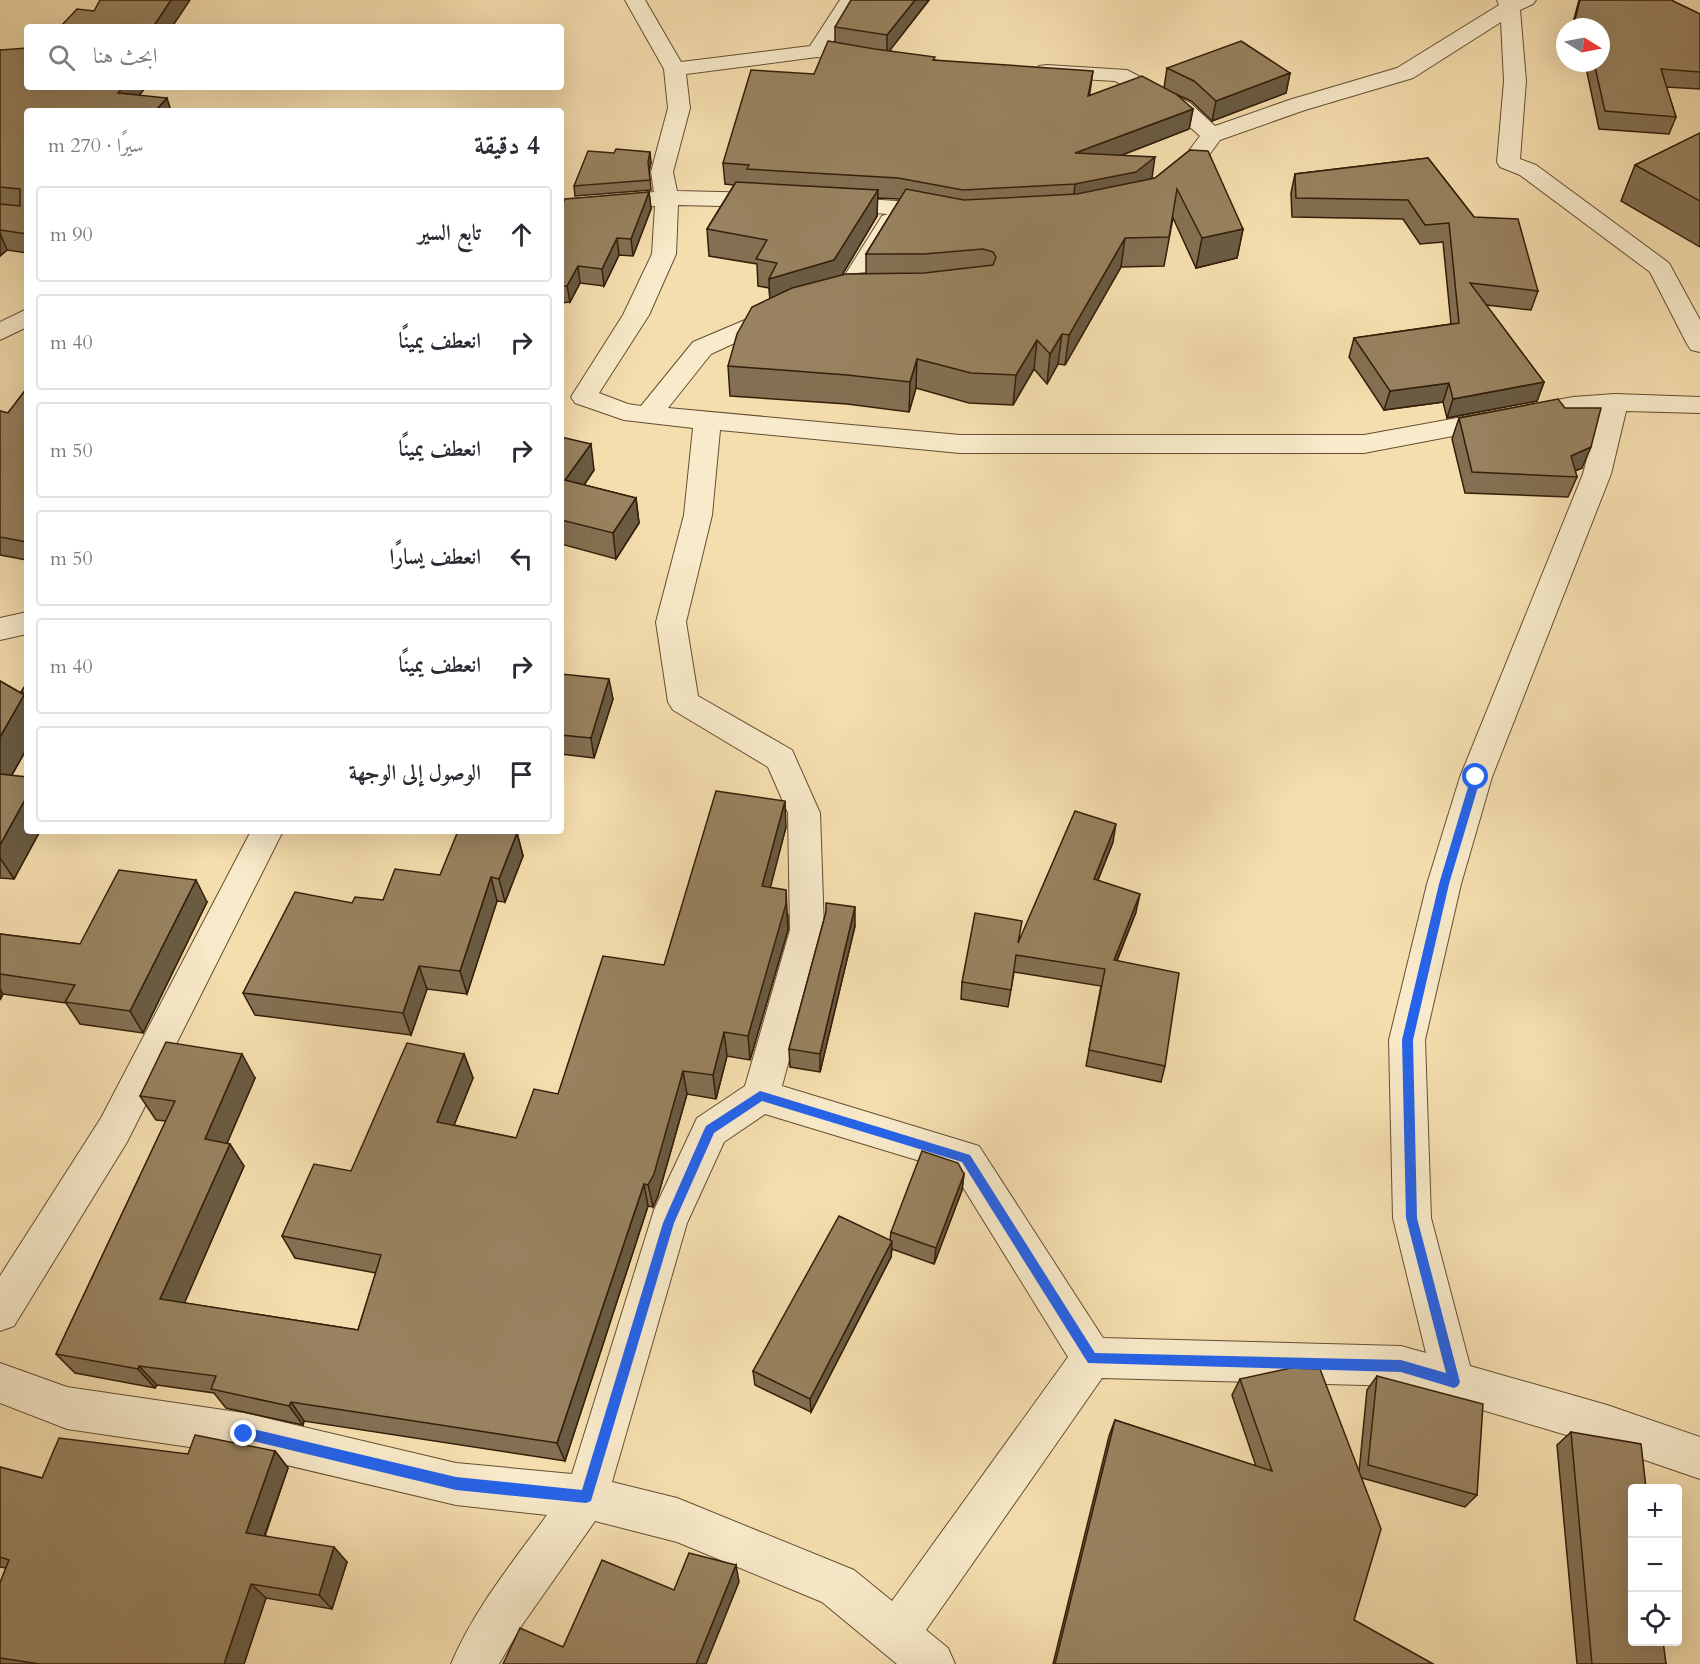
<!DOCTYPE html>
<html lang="ar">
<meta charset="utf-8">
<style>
body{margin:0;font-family:Cardo,Amiri,serif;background:#f2f2f3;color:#2b2b33;direction:rtl}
.controls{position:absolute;right:18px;bottom:18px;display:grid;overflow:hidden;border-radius:6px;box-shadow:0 6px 24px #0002}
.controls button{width:54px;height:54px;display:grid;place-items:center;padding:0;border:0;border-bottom:2px solid #e1e1e2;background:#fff;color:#2b2b33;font:30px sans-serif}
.compass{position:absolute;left:1556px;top:18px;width:54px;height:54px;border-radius:50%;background:#fff;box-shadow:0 6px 24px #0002;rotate:100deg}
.stop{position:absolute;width:18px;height:18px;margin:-14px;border:4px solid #2563eb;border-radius:50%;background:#fff}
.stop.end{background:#2563eb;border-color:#fff;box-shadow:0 2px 6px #0008}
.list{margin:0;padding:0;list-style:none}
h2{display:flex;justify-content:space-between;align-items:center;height:78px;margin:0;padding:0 24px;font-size:26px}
h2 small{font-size:20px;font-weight:400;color:#7c7c81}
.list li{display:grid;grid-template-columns:39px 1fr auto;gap:18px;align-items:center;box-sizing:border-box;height:96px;margin:0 12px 12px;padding:0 12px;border:2px solid #e1e1e2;border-radius:6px}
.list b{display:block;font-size:22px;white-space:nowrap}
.list em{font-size:20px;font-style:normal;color:#7c7c81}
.icon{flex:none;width:33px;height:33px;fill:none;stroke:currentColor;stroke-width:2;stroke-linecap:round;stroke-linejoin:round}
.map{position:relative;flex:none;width:1700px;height:1664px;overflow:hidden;direction:ltr}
.search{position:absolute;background:#fff;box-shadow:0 6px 24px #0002;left:24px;top:24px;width:540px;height:66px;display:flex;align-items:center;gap:15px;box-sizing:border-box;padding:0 21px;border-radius:6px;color:#7c7c81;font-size:22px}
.panel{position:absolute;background:#fff;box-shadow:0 6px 24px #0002;left:24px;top:108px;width:540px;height:726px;border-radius:6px;direction:rtl}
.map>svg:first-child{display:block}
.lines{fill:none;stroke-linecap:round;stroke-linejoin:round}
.minor-casing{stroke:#644e32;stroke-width:2}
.minor{fill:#f8eaca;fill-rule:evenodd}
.wall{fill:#837052;stroke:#341e09;stroke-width:1.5;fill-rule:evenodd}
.shaded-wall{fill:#6a5b42;stroke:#341e09;stroke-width:1.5}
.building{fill:#98825f;stroke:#341e09;stroke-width:1.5}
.route{fill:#2563eb}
</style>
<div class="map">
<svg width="1700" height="1664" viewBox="0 0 1700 1664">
<rect width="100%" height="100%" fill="#f5deae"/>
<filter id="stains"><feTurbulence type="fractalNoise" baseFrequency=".00333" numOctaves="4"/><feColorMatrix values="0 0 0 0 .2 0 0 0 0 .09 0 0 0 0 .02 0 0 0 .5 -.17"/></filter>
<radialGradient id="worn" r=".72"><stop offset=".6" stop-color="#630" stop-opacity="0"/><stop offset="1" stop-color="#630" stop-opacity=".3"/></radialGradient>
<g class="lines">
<defs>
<g id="minor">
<path d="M625 0H645L681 62 810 46 840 0H860L830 47 875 54 878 59 875 64 867 65 817 57 686 74 690 108 673 172 677 191 769 193 777 195 781 200 777 205 769 207 678 205 676 254 649 315 599 393 628 404 641 406 693 342 778 306 787 309 791 314 787 319 711 354 668 408 960 435H1364L1573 397 1615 394 1700 397V413L1626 411 1611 474 1492 777 1461 884 1425 1040 1431 1218 1470 1366 1607 1405 1700 1437V1479L1607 1447 1401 1386 1102 1378 926 1630 948 1648 955 1664H897L822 1602 677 1542 595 1521 522 1625 499 1664H451C474 1609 513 1562 547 1515L456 1505 244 1455 67 1429 0 1403V1363L67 1387 244 1413 456 1463 572 1474 654 1210 697 1118 745 1086 790 930 788 813 768 767 673 710 668 702 656 622 684 515 693 428 624 420 575 403 571 397 623 315 652 254 655 206 561 214V200L654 192 651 172 668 108 664 69ZM1599 412 1583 474 1460 777 1427 884 1389 1040 1393 1218 1426 1353 1401 1346 1103 1338 979 1146 782 1086 824 930 820 813 792 750 698 696 686 622 712 515 720 430 960 453H1364L1573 413ZM765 1114 953 1171 1068 1357 892 1601 854 1570 677 1498 612 1482 687 1223 724 1142Z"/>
<path d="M1497 0H1536L1533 4 1520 10 1526 81 1520 159 1536 165 1669 263 1700 320V352L1691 350 1687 344 1650 272 1520 175 1500 167 1497 162 1504 81 1501 22 1413 78 1305 110 1220 140 1204 162 1175 184 1167 186 1159 184 1155 179 1188 152 1200 136 1174 113 1115 81 1047 77 1039 76 1036 71 1039 66 1047 65 1127 70 1190 103 1215 126 1289 100 1397 68 1499 5Z"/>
<path d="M832 197 897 201 947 211 951 216 947 221 939 223 894 215 898 216 902 221 854 299 845 301 836 299 833 294 882 216 888 214 824 209 820 204 824 199Z"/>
<path d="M27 309V327L0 340V322Z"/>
<path d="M27 612V634L0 640V618Z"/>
<path d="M251 831H283L127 1142 14 1326 0 1331V1276L101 1118Z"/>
</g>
</defs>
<use href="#minor" class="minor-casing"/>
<use href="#minor" class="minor"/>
</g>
<g class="wall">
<path d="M929 0 889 51 935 60 1090 95 1164 88 1167 68 1290 73 1286 93 1212 121 1191 101 1169 91 1193 109 1189 129 1122 155 1152 178 1151 179 1155 178 1190 150 1243 229 1237 258 1196 268 1173 218 1164 266 1121 267 1065 365 1058 364 1047 384 1034 369 1013 405 969 403 916 388 909 412 847 404 730 396 728 366 770 299 769 288 758 286 757 264 709 256 707 229 734 185 725 184 723 163 814 74 835 42V27ZM877 198 900 199 866 254V273L842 275 877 216Z"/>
<path d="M1579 0H1671L1700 14V89L1666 87 1676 117 1669 134 1599 129 1585 63H1601V27H1572Z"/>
<path d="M0 50 146 87 139 95 27 111V253L7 250 0 256Z"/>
<path d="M1700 133V247L1621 201 1635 165Z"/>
<path d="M1428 158 1474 217 1538 291 1531 310 1486 305 1544 382 1537 401 1447 418 1443 402 1384 410 1349 357 1354 338 1451 324 1443 242 1420 244 1403 219 1292 217 1291 193 1295 174Z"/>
<path d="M651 162 649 171 651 190 575 196 574 186Z"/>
<path d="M649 192 651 209 633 256 619 255 604 286 580 283 570 302 561 303V207Z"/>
<path d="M27 388V560L0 555V411L8 413Z"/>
<path d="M1459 418 1582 468 1575 471 1577 477 1568 497 1465 493 1452 439Z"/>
<path d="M561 437 594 470 584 485 636 498 639 523 616 559 561 544Z"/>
<path d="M561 674 613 699 594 758 561 754Z"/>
<path d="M0 681 21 693V692L27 683V748L12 775 27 831H40L14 879 0 878Z"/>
<path d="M786 827 770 887 788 915V930L750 1060 727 1056 716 1099 687 1094 658 1196 653 1207 648 1206 565 1461 304 1421 303 1425 226 1408 214 1393 157 1385 155 1388 75 1373 56 1354 166 1121 156 1120 140 1096 255 1078 227 1143 244 1166 184 1303 358 1330 376 1273 295 1258 282 1236 351 1171 464 1054 473 1078 454 1125 516 1138 558 1094 664 965Z"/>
<path d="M517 833 523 856 505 902 497 901 467 994 427 989 411 1035 255 1015 243 993 352 903 383 900 440 875Z"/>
<path d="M1113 842 1098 880 1136 912 1117 961 1165 1066 1161 1082 1086 1066 1101 986 1014 972 1008 1007 961 999 962 982 1019 941Z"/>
<path d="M207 902 143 1033 80 1024 66 1003 3 994 0 1000V934L80 944Z"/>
<path d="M826 912 855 926 820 1072 790 1067 789 1049Z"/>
<path d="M964 1174 962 1190 934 1264 892 1249 891 1257 811 1412 755 1385 753 1371 890 1240 891 1232Z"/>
<path d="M1377 1376 1477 1495 1465 1507 1362 1478 1354 1620 1433 1664H1053L1109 1436 1115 1420 1256 1466 1232 1395 1240 1379 1359 1472 1367 1390Z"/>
<path d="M1571 1432 1666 1664H1577L1557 1445Z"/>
<path d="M275 1451 288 1468 265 1536 347 1562 332 1609 266 1598 244 1664H0V1583L6 1568 0 1567V1467L42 1478 188 1454Z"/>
</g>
<g class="shaded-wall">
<path d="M171 0H190L172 27H153Z"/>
<path d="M915 0H929L887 54V35Z"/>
<path d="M1093 71 1090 92 1086 117 1088 96Z"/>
<path d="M1290 73 1286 93 1212 121 1216 101Z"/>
<path d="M123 87H146L126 111 118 93Z"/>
<path d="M167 98 171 111H155Z"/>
<path d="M1193 109 1189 129 1073 174 1075 153Z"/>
<path d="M650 152 651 162 649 172 648 162Z"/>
<path d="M1155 157 1152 178 1133 193 1073 205 1075 184Z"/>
<path d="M878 190 877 216 835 287 770 305 769 279Z"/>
<path d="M649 192 651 209 633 256 631 239Z"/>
<path d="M1243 229 1237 258 1196 268 1202 238Z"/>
<path d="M0 233 7 250 0 256Z"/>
<path d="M617 238 619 255 604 286 602 269Z"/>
<path d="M1125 238 1121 267 1065 365 1069 335Z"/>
<path d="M578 266 580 283 570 302 567 286Z"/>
<path d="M1062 334 1058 364 1047 384 1050 354Z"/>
<path d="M1037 340 1034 369 1013 405 1016 375Z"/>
<path d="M917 359 916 388 909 412 910 382Z"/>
<path d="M1544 382 1537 401 1447 418 1453 399Z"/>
<path d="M1449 383 1443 402 1384 410 1390 391Z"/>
<path d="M591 444 594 470 570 506 565 480Z"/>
<path d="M1591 447 1582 468 1563 476 1571 456Z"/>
<path d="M636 498 639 523 616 559 613 533Z"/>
<path d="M609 679 613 699 594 758 591 738Z"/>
<path d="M24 695 27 700V748L0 796V737Z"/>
<path d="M27 796V831H40L14 879 0 858V845Z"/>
<path d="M785 801 786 827 764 912 762 886Z"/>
<path d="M1116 824 1113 842 1091 897 1094 879Z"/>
<path d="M517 833 523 856 505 902 499 879Z"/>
<path d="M491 877 497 901 467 994 460 971Z"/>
<path d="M196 880 207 902 143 1033 130 1011Z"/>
<path d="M786 890 788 930 750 1060 748 1036Z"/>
<path d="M1140 894 1136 912 1110 977 1114 960Z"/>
<path d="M855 907V926L820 1072V1054Z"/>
<path d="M419 966 427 989 411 1035 403 1013Z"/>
<path d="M0 989 3 994 0 1000Z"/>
<path d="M724 1032 727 1056 716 1099 713 1075Z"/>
<path d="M242 1054 255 1078 219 1162 205 1139Z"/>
<path d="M464 1054 473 1078 446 1145 437 1122Z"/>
<path d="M683 1071 687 1094 658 1196 653 1207 648 1185Z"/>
<path d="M230 1144 244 1166 177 1320 160 1299Z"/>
<path d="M964 1174 962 1190 934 1264 936 1248Z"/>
<path d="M644 1184 648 1206 565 1461 557 1443Z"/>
<path d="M892 1241 891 1257 811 1412 810 1399Z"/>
<path d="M139 1366 157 1385 155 1388 138 1369Z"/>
<path d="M291 1402 304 1421 303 1425 289 1406Z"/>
<path d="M275 1451 288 1468 260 1548 246 1533Z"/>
<path d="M334 1547 347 1562 332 1609 319 1595Z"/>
<path d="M736 1565 739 1582 706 1664H696Z"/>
<path d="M251 1584 266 1598 244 1664H224Z"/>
</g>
<g class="building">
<path d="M100 0H171L153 27H60L77 9 94 11Z"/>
<path d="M851 0H915L887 35 835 27Z"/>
<path d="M1580 0H1671L1700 14V72L1661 69 1676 117 1605 111 1594 63H1601V27H1573Z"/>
<path d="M828 41 875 49 935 57 933 60 1093 71 1088 96 1142 76 1176 94 1193 109 1075 153 1155 157 1136 172 1075 184 963 190 898 178 747 169 749 165 723 163 751 70 814 74Z"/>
<path d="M1241 41 1290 73 1216 101 1194 81 1167 68Z"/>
<path d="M27 48V87H123L118 93 167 98 155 111H27V234L0 230V204L20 206V189L0 187V50Z"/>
<path d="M1700 133V201L1635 165Z"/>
<path d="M616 149 650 152 648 162 650 180 574 186 588 151 614 153Z"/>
<path d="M1190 150 1208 151 1243 229 1202 238 1177 189 1169 237 1125 238 1069 335 1062 334 1050 354 1037 340 1016 375 971 373 917 359 910 382 847 375 728 366 737 334 752 307 792 288 846 274 924 273 993 265 996 257 993 252 983 249 924 254H866L906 189 964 200 1077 194 1155 178Z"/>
<path d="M1428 158 1474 217 1518 219 1538 291 1470 283 1544 382 1453 399 1449 383 1390 391 1354 338 1459 323 1449 223 1425 225 1408 200 1296 198 1295 174Z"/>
<path d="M736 182 878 190 834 260 769 279 777 263 756 259 767 240 707 229Z"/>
<path d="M649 192 631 239 617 238 602 269 578 266 567 286H561V207L565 199Z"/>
<path d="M27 388V542L0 537V411L8 413Z"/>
<path d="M1558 399 1565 408H1601L1591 447 1571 456 1577 477 1472 472 1459 418Z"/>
<path d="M561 437 591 444 565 480 636 498 613 533 561 520Z"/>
<path d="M561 674 609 679 591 738 561 735Z"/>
<path d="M0 681 24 695 0 737Z"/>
<path d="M27 683V693L21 692Z"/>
<path d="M0 774 27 777V796L0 845Z"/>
<path d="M716 791 785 801 762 886 786 890V904L748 1036 724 1032 713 1075 683 1071 654 1174 648 1185 644 1184 557 1443 291 1402 289 1406 211 1389 216 1376 139 1366 138 1369 56 1354 175 1101 140 1096 166 1042 242 1054 205 1139 230 1144 160 1299 358 1330 381 1255 282 1236 314 1164 351 1171 407 1043 464 1054 437 1122 516 1138 534 1089 558 1094 603 956 664 965Z"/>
<path d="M1075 811 1116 824 1094 879 1140 894 1114 960 1179 973 1165 1066 1089 1050 1105 969 1016 955 1011 990 962 982 975 913 1022 921 1018 943Z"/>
<path d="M458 831H508L517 833 499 879 491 877 460 971 419 966 403 1013 243 993 295 892 352 903 355 897 383 900 395 869 440 875Z"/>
<path d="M119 870 196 880 130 1011 65 1002 75 985 0 974V934L80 944Z"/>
<path d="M826 903 855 907 820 1054 789 1049 826 912Z"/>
<path d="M922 1151 958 1163 964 1174 936 1248 891 1232Z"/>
<path d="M839 1216 892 1241 810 1399 753 1371Z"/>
<path d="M1291 1368 1320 1369 1381 1529 1354 1620 1433 1664H1055L1115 1420 1272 1471 1240 1379Z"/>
<path d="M1377 1376 1483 1404 1477 1495 1368 1465Z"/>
<path d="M1571 1432 1641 1444 1646 1488H1632V1641H1663L1666 1664H1592Z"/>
<path d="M195 1435 275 1451 246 1533 334 1547 319 1595 251 1584 224 1664H40L0 1658V1583L9 1560 0 1557V1467L42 1478 59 1438 188 1454Z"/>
<path d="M689 1553 736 1565 696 1664H503L520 1628 563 1647 602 1560 674 1590Z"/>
</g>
<path class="route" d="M1476 773 1481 777 1449 884 1413 1040 1417 1218 1460 1382 1458 1386 1454 1388 1401 1372 1088 1363 962 1162 762 1101 714 1133 674 1223 591 1501 586 1503 456 1490 240 1438 238 1434 240 1429 244 1427 456 1477 582 1490 663 1223 704 1130 706 1126 760 1091 970 1155 1095 1353 1401 1360 1446 1373 1406 1218 1402 1040 1439 884 1471 777Z"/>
<rect width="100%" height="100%" filter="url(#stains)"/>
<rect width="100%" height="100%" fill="url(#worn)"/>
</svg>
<div class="controls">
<button>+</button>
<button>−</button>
<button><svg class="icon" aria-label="locate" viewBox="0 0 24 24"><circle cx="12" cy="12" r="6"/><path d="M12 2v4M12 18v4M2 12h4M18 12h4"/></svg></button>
</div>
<svg class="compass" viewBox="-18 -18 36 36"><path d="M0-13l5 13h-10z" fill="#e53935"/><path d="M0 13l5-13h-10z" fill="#7c7c81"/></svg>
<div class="stop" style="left:1476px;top:777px"></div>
<div class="stop end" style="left:244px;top:1434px"></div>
<div class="search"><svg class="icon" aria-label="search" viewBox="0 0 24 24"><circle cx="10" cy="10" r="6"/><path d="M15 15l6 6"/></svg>ابحث هنا</div>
<section class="panel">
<h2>4 دقيقة<small>سيرًا · 270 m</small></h2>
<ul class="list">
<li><svg class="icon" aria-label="ahead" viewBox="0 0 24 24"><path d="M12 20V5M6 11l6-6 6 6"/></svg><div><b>تابع السير</b></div><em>90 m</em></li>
<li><svg class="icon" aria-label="right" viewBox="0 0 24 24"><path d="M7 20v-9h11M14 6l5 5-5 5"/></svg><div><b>انعطف يمينًا</b></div><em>40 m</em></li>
<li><svg class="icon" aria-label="right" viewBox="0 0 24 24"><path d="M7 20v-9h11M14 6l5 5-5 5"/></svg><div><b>انعطف يمينًا</b></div><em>50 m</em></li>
<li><svg class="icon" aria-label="left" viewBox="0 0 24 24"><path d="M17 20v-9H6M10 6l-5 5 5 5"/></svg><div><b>انعطف يسارًا</b></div><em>50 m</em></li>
<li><svg class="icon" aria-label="right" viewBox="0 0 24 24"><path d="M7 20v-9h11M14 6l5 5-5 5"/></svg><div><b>انعطف يمينًا</b></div><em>40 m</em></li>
<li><svg class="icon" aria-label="arrive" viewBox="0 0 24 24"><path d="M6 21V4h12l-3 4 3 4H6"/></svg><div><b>الوصول إلى الوجهة</b></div></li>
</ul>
</section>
</div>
